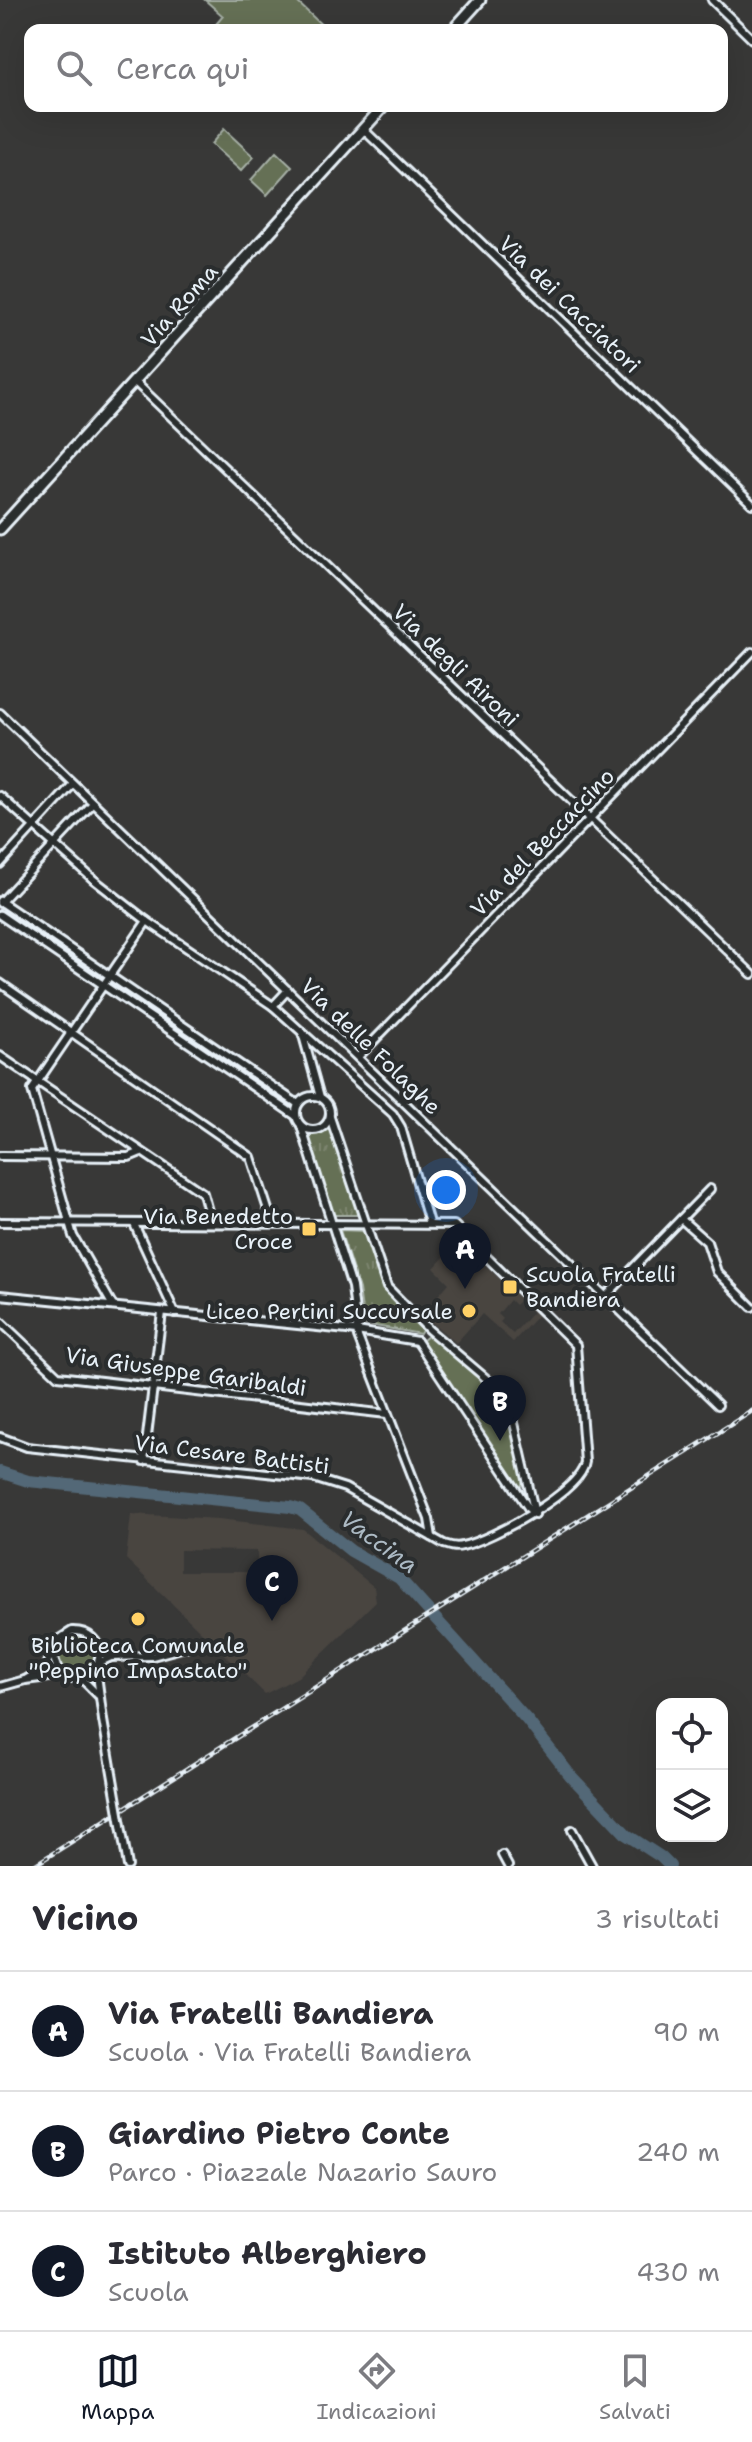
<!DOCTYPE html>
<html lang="it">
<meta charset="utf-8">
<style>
body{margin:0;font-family:"Shantell Sans",sans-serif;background:#f2f2f3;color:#2b2b33}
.controls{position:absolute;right:24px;bottom:24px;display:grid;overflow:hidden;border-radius:16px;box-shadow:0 8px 32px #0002}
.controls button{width:72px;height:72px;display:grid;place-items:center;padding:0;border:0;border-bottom:2px solid #e1e1e2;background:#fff;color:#2b2b33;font:40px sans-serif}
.you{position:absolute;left:446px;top:1190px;width:28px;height:28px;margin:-20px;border:6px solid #fff;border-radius:50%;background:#1a73e8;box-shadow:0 0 0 12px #1a73e833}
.badge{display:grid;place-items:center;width:52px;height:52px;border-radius:50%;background:#111827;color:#fff;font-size:26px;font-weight:700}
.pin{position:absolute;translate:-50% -66px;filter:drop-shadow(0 2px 4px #0008)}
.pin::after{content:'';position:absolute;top:42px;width:28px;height:24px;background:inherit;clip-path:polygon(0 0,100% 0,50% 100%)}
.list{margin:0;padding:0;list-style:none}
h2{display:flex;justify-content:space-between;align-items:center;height:104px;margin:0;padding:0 32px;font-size:34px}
h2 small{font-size:26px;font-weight:400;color:#7c7c81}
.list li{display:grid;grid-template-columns:52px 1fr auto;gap:24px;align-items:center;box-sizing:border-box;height:120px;padding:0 32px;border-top:2px solid #e1e1e2}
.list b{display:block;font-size:30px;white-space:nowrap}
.list p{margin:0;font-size:26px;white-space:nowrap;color:#7c7c81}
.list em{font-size:26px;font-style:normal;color:#7c7c81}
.icon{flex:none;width:44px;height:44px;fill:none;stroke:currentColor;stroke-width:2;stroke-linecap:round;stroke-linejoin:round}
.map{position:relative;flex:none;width:752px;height:1866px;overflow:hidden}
.search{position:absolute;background:#fff;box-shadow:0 8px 32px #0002;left:24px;right:24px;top:24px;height:88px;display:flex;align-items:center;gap:20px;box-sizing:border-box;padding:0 28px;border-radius:16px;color:#7c7c81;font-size:30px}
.sheet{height:464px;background:#fff}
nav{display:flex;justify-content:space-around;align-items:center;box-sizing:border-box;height:112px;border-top:2px solid #e1e1e2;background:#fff;font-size:22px;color:#7c7c81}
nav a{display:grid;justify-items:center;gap:4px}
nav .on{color:#111827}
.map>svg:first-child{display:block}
.built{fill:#494541;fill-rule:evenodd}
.grass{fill:url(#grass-tufts);stroke:#a6b0a6;stroke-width:2}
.park{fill:#656f55;stroke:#a6b0a6;stroke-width:2}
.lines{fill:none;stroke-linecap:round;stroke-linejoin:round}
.river{stroke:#536877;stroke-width:12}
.street-casing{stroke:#e8f1f8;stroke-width:12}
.secondary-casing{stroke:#e8f1f8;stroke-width:15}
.street{stroke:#2a2d2e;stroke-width:6}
.secondary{stroke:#2a2d2e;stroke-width:9}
.rail-casing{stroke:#e8f1f8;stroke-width:5}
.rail{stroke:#2a2d2e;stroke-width:2;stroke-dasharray:6;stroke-linecap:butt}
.street-bridge-casing{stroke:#e8f1f8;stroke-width:12;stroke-linecap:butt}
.street-bridge{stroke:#2a2d2e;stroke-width:6}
.poi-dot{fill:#ffd166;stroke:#2a2d2e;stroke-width:3}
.labels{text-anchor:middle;stroke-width:8;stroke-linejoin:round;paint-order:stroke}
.street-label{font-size:22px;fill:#e8f1f8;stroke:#2a2d2e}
.poi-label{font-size:22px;fill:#e8f1f8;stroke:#2a2d2e;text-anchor:end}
.water-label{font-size:24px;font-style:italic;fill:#acbac4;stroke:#2a2d2e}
</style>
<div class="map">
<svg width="752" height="1866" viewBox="0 0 752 1866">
<defs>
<pattern id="grass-tufts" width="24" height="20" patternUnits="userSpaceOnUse" patternTransform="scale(2)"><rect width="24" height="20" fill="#656f55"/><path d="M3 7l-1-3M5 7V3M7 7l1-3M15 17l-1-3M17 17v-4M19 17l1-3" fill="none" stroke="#7b846e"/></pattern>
</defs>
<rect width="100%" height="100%" fill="#383837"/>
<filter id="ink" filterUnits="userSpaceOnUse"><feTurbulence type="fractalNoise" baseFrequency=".0125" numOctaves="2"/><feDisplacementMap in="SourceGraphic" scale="16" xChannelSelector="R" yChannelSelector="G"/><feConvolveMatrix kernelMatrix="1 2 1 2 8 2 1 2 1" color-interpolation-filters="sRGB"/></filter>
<g filter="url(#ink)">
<g class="built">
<path d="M459 1241 538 1315 513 1342 482 1314 456 1343 422 1314 449 1283 434 1268ZM510 1300 515 1305 520 1300 533 1312 513 1334 500 1322 503 1319 498 1314Z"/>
<path d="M131 1514 219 1519 303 1529 374 1587 376 1601 298 1677 265 1694 126 1559ZM180 1550 257 1551V1572H180Z"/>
</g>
<g class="grass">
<path d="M329 1126 359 1215H333L308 1134H318Z"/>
<path d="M340 1230 364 1231 383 1288 423 1329 420 1334 364 1324 359 1289Z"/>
<circle cx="76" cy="1654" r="19"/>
</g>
<g class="park">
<path d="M205 0H295L327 30H211L223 16Z"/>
<path d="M224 129 254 157 241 171 211 144Z"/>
<path d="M276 152 292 167 267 195 251 180Z"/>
<path d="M430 1334 504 1398 524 1481 521 1486 514 1485 421 1342Z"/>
</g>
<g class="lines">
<path class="river" d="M0 1472 28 1481 290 1507 300 1510 351 1551 399 1578 527 1720 570 1775 627 1835 661 1857 670 1866"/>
<defs>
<g id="street">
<path d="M712 0 752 39"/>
<path d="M363 129 752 504"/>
<path d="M134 381 752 974"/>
<path d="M0 713 718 1405"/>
<path d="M0 796 93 879 147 921 273 1006 393 1114 401 1127 429 1223"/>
<path d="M0 864 73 784"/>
<path d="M0 901 298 1104"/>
<path d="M0 903 93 803"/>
<path d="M0 915 296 1116"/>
<path d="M0 983 251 1157 272 1222"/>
<path d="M273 1006 288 990"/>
<path d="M302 1032 320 1097"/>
<path d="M0 1056 203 1193 211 1222"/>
<path d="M358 1057 752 652"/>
<circle cx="313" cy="1113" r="17"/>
<path d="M330 1117 387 1287 429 1330 508 1397 535 1514"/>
<path d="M301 1126 352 1287 358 1337 429 1519 432 1537"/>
<path d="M0 1156 129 1157 141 1152"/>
<path d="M681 1219 707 1242 717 1272 752 1307"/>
<path d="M0 1222 454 1225 576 1345 585 1462C582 1491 491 1540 462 1546 455 1548 450 1546 444 1544L345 1488 313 1478 27 1447 0 1437"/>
<path d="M134 1224 175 1313"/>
<path d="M0 1295 357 1331 417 1341"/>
<path d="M605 1297 710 1189"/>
<path d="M113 1306 73 1236 32 1090 147 921"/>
<path d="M0 1321 58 1376 387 1414"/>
<path d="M417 1341 529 1509 535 1514"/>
<path d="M144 1461 162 1312"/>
<path d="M98 1645 122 1655"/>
<path d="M98 1663 111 1657 152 1656 207 1641"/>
<path d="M96 1667 103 1720"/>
<path d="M81 1678 98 1695"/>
<path d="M25 1680 45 1668 56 1641 72 1631C108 1630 109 1677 72 1678L58 1670 52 1653"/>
<path d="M0 1687 25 1680 63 1675"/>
<path d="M572 1830 592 1866"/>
<path d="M124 1843 128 1866"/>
<path d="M502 1855 508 1866"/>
</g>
<g id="secondary">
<path d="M453 30 480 0"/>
<path d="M0 529 384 106"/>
</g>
</defs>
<use href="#street" class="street-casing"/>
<use href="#secondary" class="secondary-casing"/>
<use href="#street" class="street"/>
<use href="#secondary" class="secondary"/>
<defs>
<path id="rail" d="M33 1866 752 1411"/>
</defs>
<use href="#rail" class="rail-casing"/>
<use href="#rail" class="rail"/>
<defs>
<path id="street-bridge" d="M103 1720 124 1843"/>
</defs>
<use href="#street-bridge" class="street-bridge-casing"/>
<use href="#street-bridge" class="street-bridge"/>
</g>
</g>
<g class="poi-dot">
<rect x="301" y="1221" width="16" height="16" rx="4"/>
<rect x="502" y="1279" width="16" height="16" rx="4"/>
<circle cx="469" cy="1311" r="8"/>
<circle cx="138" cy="1619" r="8"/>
</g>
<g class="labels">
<g class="street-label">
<text transform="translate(570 304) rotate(44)" y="8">Via dei Cacciatori</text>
<text transform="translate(179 305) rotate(-48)" y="8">Via Roma</text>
<text transform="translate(456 665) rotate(44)" y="8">Via degli Aironi</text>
<text transform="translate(542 842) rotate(-46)" y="8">Via del Beccaccino</text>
<text transform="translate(371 1046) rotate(44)" y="8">Via delle Folaghe</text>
<text transform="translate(186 1371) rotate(8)" y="8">Via Giuseppe Garibaldi</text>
<text transform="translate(232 1454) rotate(7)" y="8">Via Cesare Battisti</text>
</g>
<g class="poi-label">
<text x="293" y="1224">Via Benedetto<tspan x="293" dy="25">Croce</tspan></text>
<text x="526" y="1282" text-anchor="start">Scuola Fratelli<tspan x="526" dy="25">Bandiera</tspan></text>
<text x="453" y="1319">Liceo Pertini Succursale</text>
<text x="138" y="1653" text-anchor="middle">Biblioteca Comunale<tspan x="138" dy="25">"Peppino Impastato"</tspan></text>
</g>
<g class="water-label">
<text transform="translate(379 1542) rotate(36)" y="8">Vaccina</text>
</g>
</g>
</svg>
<div class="controls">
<button><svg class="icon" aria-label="locate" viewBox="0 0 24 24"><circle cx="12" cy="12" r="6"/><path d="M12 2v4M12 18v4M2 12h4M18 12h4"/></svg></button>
<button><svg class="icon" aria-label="layers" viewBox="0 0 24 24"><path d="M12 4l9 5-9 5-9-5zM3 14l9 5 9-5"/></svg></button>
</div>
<div class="you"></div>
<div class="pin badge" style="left:465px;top:1289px">A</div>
<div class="pin badge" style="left:500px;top:1441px">B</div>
<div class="pin badge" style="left:272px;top:1621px">C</div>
<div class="search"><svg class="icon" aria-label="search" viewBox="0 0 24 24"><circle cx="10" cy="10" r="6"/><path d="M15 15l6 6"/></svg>Cerca qui</div>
</div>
<section class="sheet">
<h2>Vicino<small>3 risultati</small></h2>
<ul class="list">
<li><span class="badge">A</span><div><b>Via Fratelli Bandiera</b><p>Scuola · Via Fratelli Bandiera</p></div><em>90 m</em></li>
<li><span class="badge">B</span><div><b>Giardino Pietro Conte</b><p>Parco · Piazzale Nazario Sauro</p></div><em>240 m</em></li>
<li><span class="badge">C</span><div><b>Istituto Alberghiero</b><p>Scuola</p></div><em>430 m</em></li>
</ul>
</section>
<nav>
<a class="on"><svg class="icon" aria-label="map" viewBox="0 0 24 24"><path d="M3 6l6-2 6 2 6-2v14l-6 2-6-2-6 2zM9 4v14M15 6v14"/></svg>Mappa</a>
<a><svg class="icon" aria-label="directions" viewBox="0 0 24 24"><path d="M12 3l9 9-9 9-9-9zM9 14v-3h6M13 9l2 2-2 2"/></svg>Indicazioni</a>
<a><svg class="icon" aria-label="saved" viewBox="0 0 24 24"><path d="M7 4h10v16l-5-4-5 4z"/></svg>Salvati</a>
</nav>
